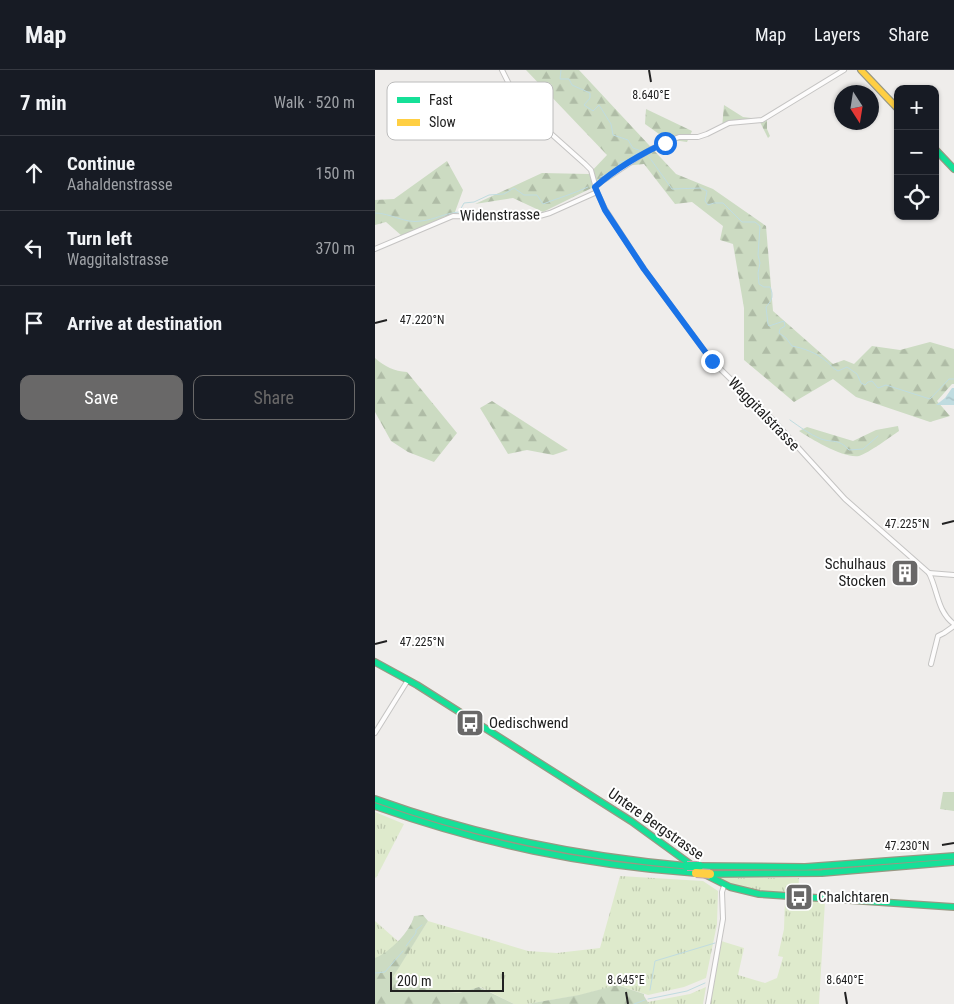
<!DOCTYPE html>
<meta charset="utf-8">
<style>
body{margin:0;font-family:"Roboto Condensed",sans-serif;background:#20242c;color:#f1f3f6}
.controls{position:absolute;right:15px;top:15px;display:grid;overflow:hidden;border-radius:10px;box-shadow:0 1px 4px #0004}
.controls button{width:45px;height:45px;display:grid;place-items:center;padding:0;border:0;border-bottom:1px solid #363941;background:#171b24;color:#f1f3f6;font:25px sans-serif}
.compass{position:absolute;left:459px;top:15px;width:45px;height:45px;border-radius:50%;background:#171b24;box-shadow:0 1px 4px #0004;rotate:168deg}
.scale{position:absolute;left:15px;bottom:12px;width:114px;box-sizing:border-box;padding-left:5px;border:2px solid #212121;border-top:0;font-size:14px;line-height:18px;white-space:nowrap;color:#212121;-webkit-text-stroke:4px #fff;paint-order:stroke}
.stop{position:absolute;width:15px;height:15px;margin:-11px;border:4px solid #1a73e8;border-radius:50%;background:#fff}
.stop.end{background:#1a73e8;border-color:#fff;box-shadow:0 1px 5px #0008}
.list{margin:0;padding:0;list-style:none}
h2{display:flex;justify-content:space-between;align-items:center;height:65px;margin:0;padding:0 20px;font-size:21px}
h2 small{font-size:16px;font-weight:400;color:#9ea1a6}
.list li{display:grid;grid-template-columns:32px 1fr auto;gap:15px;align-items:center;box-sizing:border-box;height:75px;padding:0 20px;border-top:1px solid #363941}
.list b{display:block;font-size:19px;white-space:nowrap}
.list p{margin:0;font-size:16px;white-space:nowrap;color:#9ea1a6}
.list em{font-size:16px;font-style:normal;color:#9ea1a6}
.actions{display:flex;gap:10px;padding:15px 20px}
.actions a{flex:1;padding:11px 0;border:1px solid #696868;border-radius:10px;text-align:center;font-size:18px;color:#696868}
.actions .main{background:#696868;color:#fff}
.icon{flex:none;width:28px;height:28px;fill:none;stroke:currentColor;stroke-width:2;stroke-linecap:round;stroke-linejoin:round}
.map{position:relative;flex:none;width:579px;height:934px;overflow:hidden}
header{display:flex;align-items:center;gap:30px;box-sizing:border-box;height:70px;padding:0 25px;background:#171b24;border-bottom:1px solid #363941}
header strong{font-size:24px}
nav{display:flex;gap:28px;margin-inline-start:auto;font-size:18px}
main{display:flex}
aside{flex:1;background:#171b24}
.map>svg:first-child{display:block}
.grass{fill:url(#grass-tufts)}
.forest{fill:url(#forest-firs)}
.water{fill:url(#water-ripples)}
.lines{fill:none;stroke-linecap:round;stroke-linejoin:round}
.stream{stroke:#c0dce0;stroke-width:1}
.street-casing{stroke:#c5c4c3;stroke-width:6}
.fast-casing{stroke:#989883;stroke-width:8}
.slow-casing{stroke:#989883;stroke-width:8}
.street{stroke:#fdfcfc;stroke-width:4}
.fast{stroke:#16e098;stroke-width:5.5}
.slow{stroke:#ffcf43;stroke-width:5.5}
.fast-bridge-casing{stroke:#c2a3ae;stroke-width:10;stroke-linecap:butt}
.slow-bridge-casing{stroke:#c2a3ae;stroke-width:10;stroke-linecap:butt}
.fast-bridge{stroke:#16e098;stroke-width:8}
.slow-bridge{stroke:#ffcf43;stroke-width:8}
.route{stroke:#1a73e8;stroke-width:6}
.ticks{fill:none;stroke:#212121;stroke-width:2}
.labels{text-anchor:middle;stroke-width:4;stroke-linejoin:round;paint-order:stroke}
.street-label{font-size:15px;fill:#212121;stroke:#fff}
.poi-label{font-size:15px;fill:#212121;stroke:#fff;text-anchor:start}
.key{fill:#fff;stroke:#bcbcbc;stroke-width:1}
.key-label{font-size:14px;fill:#212121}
.ticks-label{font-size:12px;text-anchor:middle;fill:#212121;stroke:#fff;stroke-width:4;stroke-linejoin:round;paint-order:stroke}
</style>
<header>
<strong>Map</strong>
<nav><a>Map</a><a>Layers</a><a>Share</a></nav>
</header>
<main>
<aside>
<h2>7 min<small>Walk · 520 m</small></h2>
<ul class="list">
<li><svg class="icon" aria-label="ahead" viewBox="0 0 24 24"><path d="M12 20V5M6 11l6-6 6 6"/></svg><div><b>Continue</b><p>Aahaldenstrasse</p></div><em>150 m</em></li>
<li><svg class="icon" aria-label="left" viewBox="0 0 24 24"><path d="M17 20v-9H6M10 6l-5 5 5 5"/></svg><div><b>Turn left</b><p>Waggitalstrasse</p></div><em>370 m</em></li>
<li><svg class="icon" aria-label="arrive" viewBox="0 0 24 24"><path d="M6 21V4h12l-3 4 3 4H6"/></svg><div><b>Arrive at destination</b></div></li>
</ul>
<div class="actions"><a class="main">Save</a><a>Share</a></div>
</aside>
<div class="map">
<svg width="579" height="934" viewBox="0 0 579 934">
<defs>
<pattern id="grass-tufts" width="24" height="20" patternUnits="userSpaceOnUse" patternTransform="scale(1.25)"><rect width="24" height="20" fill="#deeacc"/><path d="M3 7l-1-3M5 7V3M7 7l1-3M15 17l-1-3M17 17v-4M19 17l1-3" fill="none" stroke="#bec8af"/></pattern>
<pattern id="forest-firs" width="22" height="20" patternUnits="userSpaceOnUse" patternTransform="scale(1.25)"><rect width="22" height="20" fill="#ccdbc2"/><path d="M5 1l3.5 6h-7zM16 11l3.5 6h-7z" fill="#afbca6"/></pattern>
<pattern id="water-ripples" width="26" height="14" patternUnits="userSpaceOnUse" patternTransform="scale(1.25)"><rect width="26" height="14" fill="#c0dce0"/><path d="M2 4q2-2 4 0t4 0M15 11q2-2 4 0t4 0" fill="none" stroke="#a5bcc0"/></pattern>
</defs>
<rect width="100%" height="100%" fill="#efedeb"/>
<g class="grass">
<path d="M0 742 29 754 1 808 0 807Z"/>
<path d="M245 806 328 811 343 821 342 854 331 908 309 917 273 925 242 915 206 925 152 934H139L105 917 84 923 61 921 17 907 53 851 153 881 182 883 225 878Z"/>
<path d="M345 808H424L423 824C402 822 361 824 345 808Z"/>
<path d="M410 830 450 831 444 934H335L346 871 369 878 363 905 390 913 402 908 408 887 403 886 409 859Z"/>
<path d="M0 851 25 873 0 891Z"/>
<path d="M331 917 328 934H274L273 932 315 924Z"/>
</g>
<g class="forest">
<path d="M151 0H204L301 104 338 119 391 156 398 241 458 294 469 290 479 294 497 276 525 280 555 272 579 279V314H577L562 331 575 346 555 352 481 327 458 309 419 332 369 290V238L358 174 345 170 348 156 317 132 300 134 269 94 249 96 239 107 168 142 138 128 100 134 167 103 214 104 232 85Z"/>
<path d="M349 35 368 47 385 49 388 46 392 49V59L395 66 393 68 385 52C370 50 361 51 347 58Z"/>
<path d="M271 39 317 61 312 72 291 69 270 54Z"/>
<path d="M72 91 88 120 80 142 27 166 11 152 0 155V130L19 129Z"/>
<path d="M0 288C10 297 19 301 32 302L82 363 59 392 33 382 16 371 0 342Z"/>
<path d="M117 331 193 380 178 385 152 380 133 384 105 338Z"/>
<path d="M523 356 524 361C515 367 494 383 484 386 470 389 436 369 424 361L432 357 478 371 501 360Z"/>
<path d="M568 722H579V741L565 739Z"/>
<path d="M48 845 53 851 18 907 61 921 84 923 104 917 139 934H0V888C15 882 35 862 39 846Z"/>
<path d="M242 915 269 924V926L274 934H152L204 925Z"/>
</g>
<path class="water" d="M577 318H579V335H561L570 328Z"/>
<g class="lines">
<g class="stream">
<path d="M186 0 185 9H194L197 15 215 23V28L209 35 218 41 224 35 236 54 238 65 253 70 258 78 269 82"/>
<path d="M272 84 297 119 326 118 332 121 330 131 333 135 339 133H348L367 152H380L385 156 383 185 385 193 383 203 384 214 389 217H395C399 226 397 230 391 237L393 254 394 256 409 251 410 256 405 259 404 263 411 268 417 276C428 278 442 283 451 291 455 294 457 298 463 301L472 297 482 304 486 313 490 315 493 312 497 311 503 318 511 315 555 329 574 309H579"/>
<path d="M225 107 241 100 245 92 254 90 265 80"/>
<path d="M0 143C16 143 30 154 46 151 59 150 70 143 84 142L89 133 99 132 114 125 129 124 139 118 149 125H162L168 134C183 128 198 124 213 117"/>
<path d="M415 350C425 357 434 364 446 369 458 373 463 368 474 380L488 379 503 366"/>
<path d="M31 876 41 863V860L47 855"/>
<path d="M0 903 10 902 28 881"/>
<path d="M275 920 280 891 340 873"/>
<path d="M273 929 312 921 330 913"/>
<path d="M259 934 270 930"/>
</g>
<defs>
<g id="street">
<path d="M127 0 145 36 210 94 216 100 222 122 230 139 269 199 337 291 399 351 470 429 554 503C563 521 562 541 579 554"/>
<path d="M220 117 229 110 276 79 304 67H323L332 64 354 53 387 50 469 0"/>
<path d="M0 179 78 146 106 147 140 145 161 147 175 143 222 122"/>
<path d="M554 503 579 505"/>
<path d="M556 594 563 566 569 563 579 556"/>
<path d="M0 663 33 610"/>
<path d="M333 934 348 849 347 822 349 816"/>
</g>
<g id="fast">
<path d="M560 79 579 99"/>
<path d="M0 592 42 615 256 751 318 796"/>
<path d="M0 729C103 766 203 786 312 796"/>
<path d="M0 736C107 774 208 795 321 803"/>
<path d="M324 796 430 797 579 786"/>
<path d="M329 804 355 817 384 824 579 837"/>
<path d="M335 804 447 803 579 792"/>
</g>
<path id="slow" d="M486 0 523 39"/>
</defs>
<use href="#street" class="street-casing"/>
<use href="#fast" class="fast-casing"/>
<use href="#slow" class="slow-casing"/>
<use href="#street" class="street"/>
<use href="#fast" class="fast"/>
<use href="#slow" class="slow"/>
<defs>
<path id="fast-bridge" d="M312 796H324"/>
<path id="slow-bridge" d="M321 803 335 804"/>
</defs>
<use href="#fast-bridge" class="fast-bridge-casing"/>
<use href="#slow-bridge" class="slow-bridge-casing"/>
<use href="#fast-bridge" class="fast-bridge"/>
<use href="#slow-bridge" class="slow-bridge"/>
</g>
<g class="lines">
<path class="route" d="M290 73C267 83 239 100 220 117L230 140 269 199 337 291"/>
</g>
<path class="ticks" d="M274 0 276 12M0 253 12 250M567 454 579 451M0 574 12 571M567 775 579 773M251 922 253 934M470 922 472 934"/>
<defs>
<symbol id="building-square" viewBox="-11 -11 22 22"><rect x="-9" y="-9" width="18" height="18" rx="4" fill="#696868" stroke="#fff"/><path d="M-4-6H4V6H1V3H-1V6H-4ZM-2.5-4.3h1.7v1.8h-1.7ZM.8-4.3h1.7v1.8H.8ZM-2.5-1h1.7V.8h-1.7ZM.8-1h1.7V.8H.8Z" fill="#fff"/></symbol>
<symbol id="bus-square" viewBox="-11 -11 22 22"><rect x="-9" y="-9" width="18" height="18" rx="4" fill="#696868" stroke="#fff"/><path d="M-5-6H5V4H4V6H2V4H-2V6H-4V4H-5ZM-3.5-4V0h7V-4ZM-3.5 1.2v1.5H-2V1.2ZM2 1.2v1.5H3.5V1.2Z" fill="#fff"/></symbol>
</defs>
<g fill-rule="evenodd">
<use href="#building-square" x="514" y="487" width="32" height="32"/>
<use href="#bus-square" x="79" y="637" width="32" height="32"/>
<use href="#bus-square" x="408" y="811" width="32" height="32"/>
</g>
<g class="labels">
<g class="street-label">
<text transform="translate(125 145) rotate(-1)" y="5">Widenstrasse</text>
<text transform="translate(389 344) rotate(46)" y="5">Waggitalstrasse</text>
<text transform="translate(281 754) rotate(35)" y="5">Untere Bergstrasse</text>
</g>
<g class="poi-label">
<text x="511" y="499" text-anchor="end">Schulhaus<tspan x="511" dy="17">Stocken</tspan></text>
<text x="114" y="658">Oedischwend</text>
<text x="443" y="832">Chalchtaren</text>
</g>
</g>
<rect x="12" y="12" width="166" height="58" rx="8" class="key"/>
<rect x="22" y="27" width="23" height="6" fill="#16e098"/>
<rect x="22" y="49" width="23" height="7" fill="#ffcf43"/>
<g class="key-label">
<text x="54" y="35">Fast</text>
<text x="54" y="57">Slow</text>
</g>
<g class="ticks-label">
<text x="276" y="29">8.640°E</text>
<text x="47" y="254">47.220°N</text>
<text x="532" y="458">47.225°N</text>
<text x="47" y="576">47.225°N</text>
<text x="532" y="780">47.230°N</text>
<text x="251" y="914">8.645°E</text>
<text x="470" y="914">8.640°E</text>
</g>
</svg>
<div class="controls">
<button>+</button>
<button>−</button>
<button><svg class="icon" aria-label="locate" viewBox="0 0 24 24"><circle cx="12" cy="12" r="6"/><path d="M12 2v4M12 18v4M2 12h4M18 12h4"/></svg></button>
</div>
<svg class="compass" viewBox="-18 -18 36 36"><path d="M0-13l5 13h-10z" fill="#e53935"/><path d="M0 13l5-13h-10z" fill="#9ea1a6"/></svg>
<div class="scale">200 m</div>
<div class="stop" style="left:290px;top:73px"></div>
<div class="stop end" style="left:337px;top:291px"></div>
</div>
</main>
